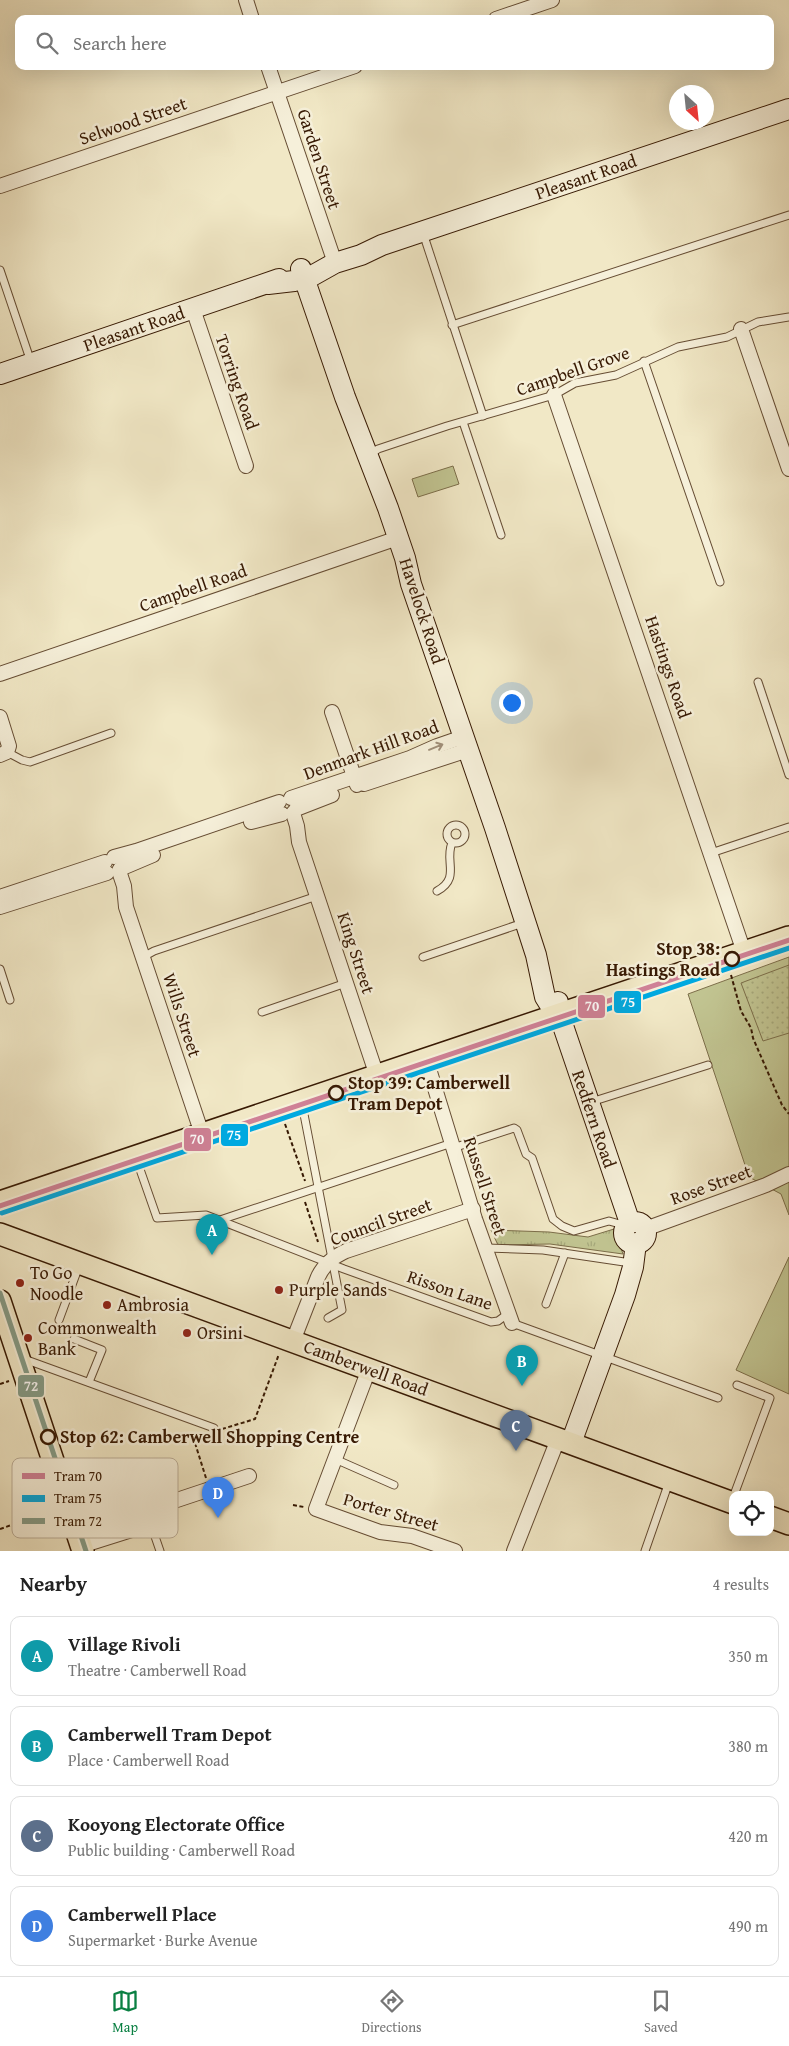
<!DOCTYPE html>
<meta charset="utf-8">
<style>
body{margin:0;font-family:"Gentium Book Plus",serif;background:#f6f6f6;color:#222}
.controls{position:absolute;right:15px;bottom:15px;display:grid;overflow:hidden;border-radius:10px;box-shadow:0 5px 20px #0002}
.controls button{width:45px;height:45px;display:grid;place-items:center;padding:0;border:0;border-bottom:1px solid #e0e0e0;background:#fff;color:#222;font:25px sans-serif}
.compass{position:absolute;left:669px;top:85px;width:45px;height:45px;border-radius:50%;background:#fff;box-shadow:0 5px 20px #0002;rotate:153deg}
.you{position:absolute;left:511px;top:702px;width:18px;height:18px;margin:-12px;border:4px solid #fff;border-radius:50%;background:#1a73e8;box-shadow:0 0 0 8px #1a73e833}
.badge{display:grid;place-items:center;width:32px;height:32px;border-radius:50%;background:#0b8043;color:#fff;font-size:16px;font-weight:700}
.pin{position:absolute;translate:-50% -41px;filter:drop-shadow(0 1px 2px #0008)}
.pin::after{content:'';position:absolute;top:26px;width:18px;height:15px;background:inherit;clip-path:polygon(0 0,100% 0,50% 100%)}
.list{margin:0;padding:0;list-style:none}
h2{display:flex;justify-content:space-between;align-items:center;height:65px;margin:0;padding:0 20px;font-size:21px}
h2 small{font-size:16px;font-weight:400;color:#767676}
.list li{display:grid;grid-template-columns:32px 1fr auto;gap:15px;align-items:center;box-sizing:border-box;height:80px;margin:0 10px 10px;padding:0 10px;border:1px solid #e0e0e0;border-radius:10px}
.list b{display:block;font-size:19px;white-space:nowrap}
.list p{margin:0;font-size:16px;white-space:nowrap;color:#767676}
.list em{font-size:16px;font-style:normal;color:#767676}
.icon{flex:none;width:28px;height:28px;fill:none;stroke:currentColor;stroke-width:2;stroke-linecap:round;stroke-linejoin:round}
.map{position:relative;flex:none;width:789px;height:1551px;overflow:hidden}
.search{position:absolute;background:#fff;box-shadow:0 5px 20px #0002;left:15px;right:15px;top:15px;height:55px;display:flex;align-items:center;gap:12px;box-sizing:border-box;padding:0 18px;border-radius:10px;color:#767676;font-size:19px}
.sheet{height:425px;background:#fff}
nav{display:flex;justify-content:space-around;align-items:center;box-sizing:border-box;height:70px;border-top:1px solid #e0e0e0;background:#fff;font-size:14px;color:#767676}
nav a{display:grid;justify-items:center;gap:2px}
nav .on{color:#0b8043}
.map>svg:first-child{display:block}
.grass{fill:url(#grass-tufts);stroke:#7c6e4a}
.park{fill:#c1c491;stroke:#7c6e4a}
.garden{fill:url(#garden-dots);stroke:#7c6e4a}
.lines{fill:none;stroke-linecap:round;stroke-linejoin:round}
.lane-casing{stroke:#664d34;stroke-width:9}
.street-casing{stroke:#664d34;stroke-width:16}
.secondary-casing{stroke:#371903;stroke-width:22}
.primary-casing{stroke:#371903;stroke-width:24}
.path{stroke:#371903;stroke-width:2;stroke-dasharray:4 2.5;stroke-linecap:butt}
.lane{stroke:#f6f0da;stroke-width:7}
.street{stroke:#f6f0da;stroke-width:14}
.secondary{stroke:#f6f0da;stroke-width:20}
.primary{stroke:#f1e8c6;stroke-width:21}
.tram{stroke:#371903;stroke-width:1}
.tram-1-casing{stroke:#f6f0da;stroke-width:9}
.tram-2-casing{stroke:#f6f0da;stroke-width:9}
.tram-3-casing{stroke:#f6f0da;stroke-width:9}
.tram-1{stroke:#cf8196;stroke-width:5}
.tram-2{stroke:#00a9e0;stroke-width:5}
.tram-3{stroke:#869d89;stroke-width:5}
.oneway{stroke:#a08f79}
.stop-dot{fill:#f6f0da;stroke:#371903;stroke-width:2.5}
.poi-dot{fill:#8f2418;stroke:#f6f0da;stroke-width:2}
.labels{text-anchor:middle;stroke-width:5;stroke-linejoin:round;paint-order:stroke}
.street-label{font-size:18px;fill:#371903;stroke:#f6f0da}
.stop-label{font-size:18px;font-weight:bold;fill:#371903;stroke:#f6f0da;text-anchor:start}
.poi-label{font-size:18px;fill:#371903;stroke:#f6f0da;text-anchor:start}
.key{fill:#f6f0da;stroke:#bdb09a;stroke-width:1}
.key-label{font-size:14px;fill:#371903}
.line-badge{stroke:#f6f0da;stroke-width:2}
.badge-label{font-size:14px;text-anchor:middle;font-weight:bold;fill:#fff}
</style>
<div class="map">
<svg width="789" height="1551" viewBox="0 0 789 1551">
<defs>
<pattern id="grass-tufts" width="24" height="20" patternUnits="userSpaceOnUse" patternTransform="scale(1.25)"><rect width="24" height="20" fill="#c1c491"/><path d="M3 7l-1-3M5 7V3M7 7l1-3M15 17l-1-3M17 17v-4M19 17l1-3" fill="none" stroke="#a6a87b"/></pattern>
<pattern id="garden-dots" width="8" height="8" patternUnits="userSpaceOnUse" patternTransform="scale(1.25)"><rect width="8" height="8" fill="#c1c491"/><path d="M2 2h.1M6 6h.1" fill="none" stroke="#a6a87b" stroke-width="1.8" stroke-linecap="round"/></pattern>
</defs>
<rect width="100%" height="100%" fill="#f1e8c6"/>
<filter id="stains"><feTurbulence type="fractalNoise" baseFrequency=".004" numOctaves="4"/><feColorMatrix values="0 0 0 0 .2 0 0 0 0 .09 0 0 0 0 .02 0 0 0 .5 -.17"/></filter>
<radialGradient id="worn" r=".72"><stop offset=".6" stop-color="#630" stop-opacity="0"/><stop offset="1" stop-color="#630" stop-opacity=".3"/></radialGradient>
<path class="grass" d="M614 1229 623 1254 550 1244 498 1245 491 1230 549 1232 588 1237Z"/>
<g class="park">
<path d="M453 466 459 484 418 497 412 479Z"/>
<path d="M789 957V1215L781 1194 749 1177 688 994Z"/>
<path d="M789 1257V1394L736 1370Z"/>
</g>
<path class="garden" d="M789 965V1033L763 1041 741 983Z"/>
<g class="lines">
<defs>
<g id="lane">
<path d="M423 233 483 416"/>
<path d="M0 270 31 362"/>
<path d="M452 325 789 215"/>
<path d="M644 361 720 582"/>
<path d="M463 422 501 535"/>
<path d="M369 455 378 449 447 426 554 395 575 383 616 375 678 347 727 337 758 322 789 317"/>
<path d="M758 682 789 775"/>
<path d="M7 752 22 760 30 762 111 733"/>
<circle cx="456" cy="834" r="9"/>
<path d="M711 853 789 827"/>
<path d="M437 891C461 878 444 861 452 843"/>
<path d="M143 957 154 951 317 896"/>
<path d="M423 957 523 923"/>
<path d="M0 969 10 1000"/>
<path d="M262 1012 346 983"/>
<path d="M591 1102 708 1065"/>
<path d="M302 1104 342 1310 328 1318"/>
<path d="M453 1148 514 1128 517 1130 526 1154 532 1158 553 1219 562 1226 574 1231 609 1221 627 1226"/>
<path d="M136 1158 157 1218 206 1215 344 1269 491 1322 498 1321 509 1313"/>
<path d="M220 1220 452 1143"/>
<path d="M486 1248 543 1250 631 1263"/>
<path d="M546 1304 565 1253"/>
<path d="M59 1320 79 1266"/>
<path d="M512 1323 718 1398"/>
<path d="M74 1339 102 1350 89 1382"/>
<path d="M24 1359 214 1428"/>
<path d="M335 1459 394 1485"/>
<path d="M734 1495 770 1398 737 1385"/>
<path d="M150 1522 160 1551"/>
<path d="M645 1551 669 1482"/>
</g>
<g id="street">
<path d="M246 0 252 19"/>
<path d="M496 19 552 0"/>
<path d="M268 66 335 263"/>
<path d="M0 186 355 66"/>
<path d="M193 309 246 466"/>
<path d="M741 329 789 469"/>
<path d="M554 395 744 952"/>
<path d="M0 674 398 538"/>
<path d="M332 712 357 785"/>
<path d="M0 717 9 746 7 752 0 755"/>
<path d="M364 784 468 750"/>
<path d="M291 798 410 758 437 746 463 737"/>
<path d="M296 809 332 795"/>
<path d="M293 813 297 826 299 842 377 1076"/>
<path d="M251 822 282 814"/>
<path d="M114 857 136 851 279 802"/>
<path d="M120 869 153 855"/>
<path d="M119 871 124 886 126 907 202 1134"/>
<path d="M0 897 105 862"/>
<path d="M0 907 107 873"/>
<path d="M426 1059 475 1219 512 1323"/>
<path d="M645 1229 766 1185 789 1174"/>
<path d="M293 1341 318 1277C324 1264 333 1257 346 1251L473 1209"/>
<path d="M369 1369 316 1509 380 1532 412 1536 455 1551"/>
<path d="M81 1546 144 1526C154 1520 158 1509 168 1503L249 1476"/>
<path d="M514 1551 558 1439"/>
</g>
<g id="secondary">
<path d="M301 269 345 397 388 508 405 558 411 584 495 828 536 955 545 997 550 1005 559 1014"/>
<path d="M268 284 294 281 310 277 335 263 361 255 382 245 789 109"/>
<path d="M0 374 279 279"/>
<path d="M558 1002 559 1014 630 1223"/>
<circle cx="635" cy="1233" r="11"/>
<path d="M571 1443 625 1295 633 1267 636 1243"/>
</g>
<g id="primary">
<path d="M0 1202 789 937"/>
<path d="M0 1234 733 1503"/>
<path d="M0 1301 83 1551"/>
<path d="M770 1517 789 1524"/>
</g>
</defs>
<use href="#lane" class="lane-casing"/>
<use href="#street" class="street-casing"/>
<use href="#secondary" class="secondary-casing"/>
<use href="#primary" class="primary-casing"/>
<g class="path">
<path d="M731 975 741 1011 751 1028 753 1038 782 1105 789 1114"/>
<path d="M285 1124 305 1181"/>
<path d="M305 1202 318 1242"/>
<path d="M0 1384 9 1381"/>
<path d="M222 1429 255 1419 279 1354"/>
<path d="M206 1478 195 1443 209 1436"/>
<path d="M214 1501 216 1508"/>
<path d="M293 1505 304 1507"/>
<path d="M0 1529 52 1511"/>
</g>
<use href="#lane" class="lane"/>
<use href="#street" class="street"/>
<use href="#secondary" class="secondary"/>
<use href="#primary" class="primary"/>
<path class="tram" d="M0 1304 12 1329"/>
<defs>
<path id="tram-1" d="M0 1206 789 940"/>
<path id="tram-2" d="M2 1213 789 948"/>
<path id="tram-3" d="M0 1293 86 1551"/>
</defs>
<use href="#tram-1" class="tram-1-casing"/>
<use href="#tram-2" class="tram-2-casing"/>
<use href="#tram-3" class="tram-3-casing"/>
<use href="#tram-1" class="tram-1"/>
<use href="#tram-2" class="tram-2"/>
<use href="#tram-3" class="tram-3"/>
</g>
<defs><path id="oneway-shaft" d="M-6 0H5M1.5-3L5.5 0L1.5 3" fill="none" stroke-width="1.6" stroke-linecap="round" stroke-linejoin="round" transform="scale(1.25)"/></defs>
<use class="oneway" href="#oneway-shaft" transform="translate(436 747) rotate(-22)"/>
<g class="stop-dot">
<circle cx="732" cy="959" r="7"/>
<circle cx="336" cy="1093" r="7"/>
<circle cx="48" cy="1437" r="7"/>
</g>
<g class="poi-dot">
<circle cx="20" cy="1283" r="5"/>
<circle cx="279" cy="1290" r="5"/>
<circle cx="107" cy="1305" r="5"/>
<circle cx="187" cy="1333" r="5"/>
<circle cx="28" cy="1338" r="5"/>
</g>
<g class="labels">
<g class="street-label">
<text transform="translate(133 121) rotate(-19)" y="6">Selwood Street</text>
<text transform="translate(319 159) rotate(72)" y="6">Garden Street</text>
<text transform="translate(586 177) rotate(-19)" y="6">Pleasant Road</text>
<text transform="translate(134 329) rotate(-19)" y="6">Pleasant Road</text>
<text transform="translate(573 371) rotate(-19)" y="6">Campbell Grove</text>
<text transform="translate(237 382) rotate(71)" y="6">Torring Road</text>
<text transform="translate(193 588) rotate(-19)" y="6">Campbell Road</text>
<text transform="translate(422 611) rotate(72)" y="6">Havelock Road</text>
<text transform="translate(668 667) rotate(71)" y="6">Hastings Road</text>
<text transform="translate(371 750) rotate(-20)" y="6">Denmark Hill Road</text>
<text transform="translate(356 953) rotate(72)" y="6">King Street</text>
<text transform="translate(182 1015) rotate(72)" y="6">Wills Street</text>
<text transform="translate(594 1119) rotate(71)" y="6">Redfern Road</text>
<text transform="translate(711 1185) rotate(-20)" y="6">Rose Street</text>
<text transform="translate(485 1186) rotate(72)" y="6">Russell Street</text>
<text transform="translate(381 1222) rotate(-20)" y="6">Council Street</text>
<text transform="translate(450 1290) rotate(19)" y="6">Risson Lane</text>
<text transform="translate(366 1368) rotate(20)" y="6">Camberwell Road</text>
<text transform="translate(391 1512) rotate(16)" y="6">Porter Street</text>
</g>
<g class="stop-label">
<text x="720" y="955" text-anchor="end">Stop 38:<tspan x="720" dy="21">Hastings Road</tspan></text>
<text x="348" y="1089">Stop 39: Camberwell<tspan x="348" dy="21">Tram Depot</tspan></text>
<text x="60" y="1443">Stop 62: Camberwell Shopping Centre</text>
</g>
<g class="poi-label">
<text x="30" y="1279">To Go<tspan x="30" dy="21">Noodle</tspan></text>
<text x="289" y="1296">Purple Sands</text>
<text x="117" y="1311">Ambrosia</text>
<text x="38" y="1334">Commonwealth<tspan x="38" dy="21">Bank</tspan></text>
<text x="197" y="1339">Orsini</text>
</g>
</g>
<rect x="12" y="1458" width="166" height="80" rx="8" class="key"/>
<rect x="22" y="1473" width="23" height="6" fill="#cf8196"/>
<rect x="22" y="1495" width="23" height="7" fill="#00a9e0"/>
<rect x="22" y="1518" width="23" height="6" fill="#869d89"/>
<g class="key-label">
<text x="54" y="1481">Tram 70</text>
<text x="54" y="1503">Tram 75</text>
<text x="54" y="1526">Tram 72</text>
</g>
<g class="line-badge">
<rect x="613" y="990" width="29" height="24" rx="5" fill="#00a9e0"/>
<rect x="577" y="994" width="29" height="25" rx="5" fill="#cf8196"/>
<rect x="220" y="1123" width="29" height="24" rx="5" fill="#00a9e0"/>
<rect x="183" y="1127" width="29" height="25" rx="5" fill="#cf8196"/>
<rect x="17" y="1374" width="28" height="24" rx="5" fill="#869d89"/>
</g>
<g class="badge-label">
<text x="628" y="1007">75</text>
<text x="592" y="1011">70</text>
<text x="234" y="1140">75</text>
<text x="197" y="1144">70</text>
<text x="31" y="1391">72</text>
</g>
<rect width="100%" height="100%" filter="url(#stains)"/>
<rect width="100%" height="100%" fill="url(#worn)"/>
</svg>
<div class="controls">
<button><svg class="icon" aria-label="locate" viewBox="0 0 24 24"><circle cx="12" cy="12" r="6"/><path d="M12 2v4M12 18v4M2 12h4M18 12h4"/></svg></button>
</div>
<svg class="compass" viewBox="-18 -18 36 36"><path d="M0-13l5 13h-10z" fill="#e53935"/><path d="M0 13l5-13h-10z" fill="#767676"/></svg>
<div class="you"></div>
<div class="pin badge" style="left:212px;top:1255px;background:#0f9aa8">A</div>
<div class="pin badge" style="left:522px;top:1386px;background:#0f9aa8">B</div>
<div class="pin badge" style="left:516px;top:1451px;background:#5c6f8a">C</div>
<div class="pin badge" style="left:218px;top:1518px;background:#3f7fe0">D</div>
<div class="search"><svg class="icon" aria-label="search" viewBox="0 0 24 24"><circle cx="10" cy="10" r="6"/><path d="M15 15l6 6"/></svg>Search here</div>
</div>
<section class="sheet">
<h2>Nearby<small>4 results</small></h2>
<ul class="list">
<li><span class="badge" style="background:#0f9aa8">A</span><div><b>Village Rivoli</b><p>Theatre · Camberwell Road</p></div><em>350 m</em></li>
<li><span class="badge" style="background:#0f9aa8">B</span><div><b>Camberwell Tram Depot</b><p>Place · Camberwell Road</p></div><em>380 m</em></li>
<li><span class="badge" style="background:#5c6f8a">C</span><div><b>Kooyong Electorate Office</b><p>Public building · Camberwell Road</p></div><em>420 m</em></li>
<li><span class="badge" style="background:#3f7fe0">D</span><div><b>Camberwell Place</b><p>Supermarket · Burke Avenue</p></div><em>490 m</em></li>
</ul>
</section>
<nav>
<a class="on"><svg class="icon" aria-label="map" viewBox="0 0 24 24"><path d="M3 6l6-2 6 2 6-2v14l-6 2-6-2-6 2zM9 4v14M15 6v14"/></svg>Map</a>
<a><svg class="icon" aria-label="directions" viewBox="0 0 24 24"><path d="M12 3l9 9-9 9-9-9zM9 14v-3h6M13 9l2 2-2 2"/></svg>Directions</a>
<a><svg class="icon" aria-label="saved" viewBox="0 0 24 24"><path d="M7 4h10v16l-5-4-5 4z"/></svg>Saved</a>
</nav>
